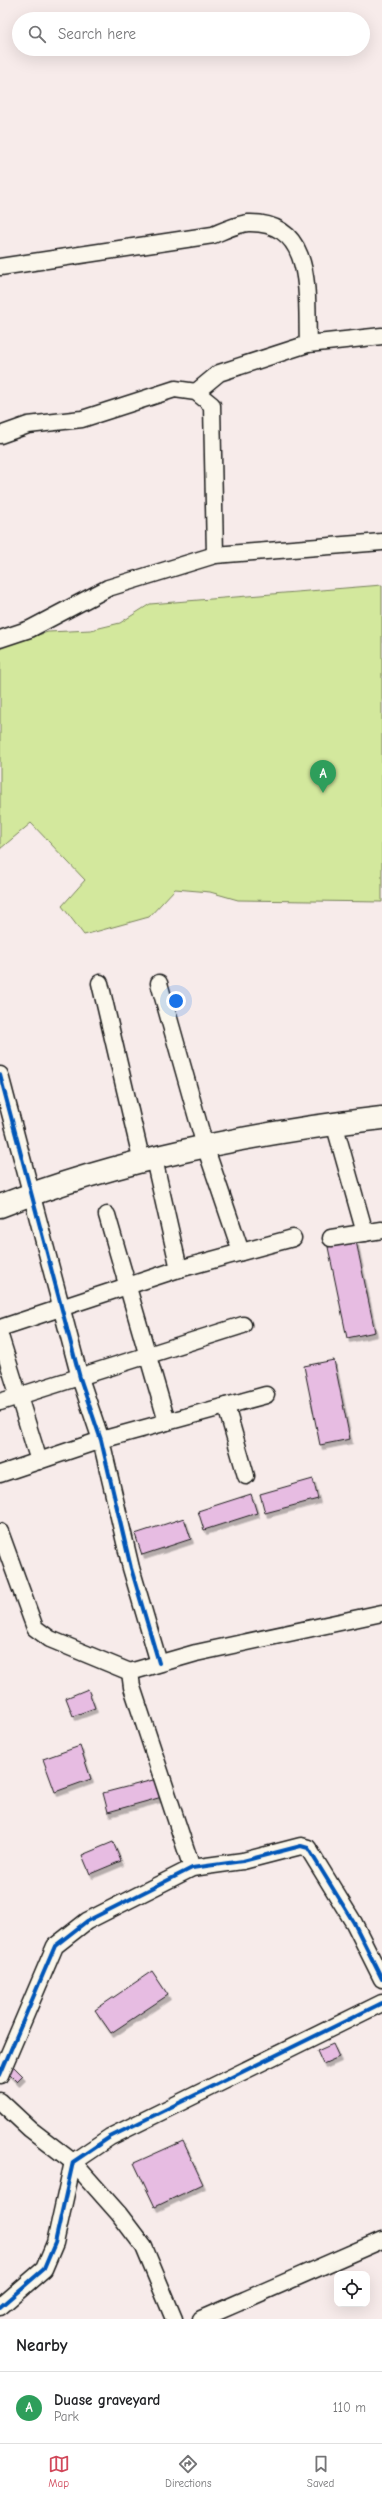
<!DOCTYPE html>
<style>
body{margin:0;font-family:"Comic Neue",sans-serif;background:#f6f6f6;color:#202124}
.controls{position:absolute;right:12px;bottom:12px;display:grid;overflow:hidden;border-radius:8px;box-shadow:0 4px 16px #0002}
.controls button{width:36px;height:36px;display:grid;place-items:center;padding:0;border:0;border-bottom:1px solid #e0e0e0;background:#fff;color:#202124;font:20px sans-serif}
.you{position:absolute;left:176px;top:1001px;width:14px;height:14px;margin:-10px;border:3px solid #fff;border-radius:50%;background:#1a73e8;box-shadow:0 0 0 6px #1a73e833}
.badge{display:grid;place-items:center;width:26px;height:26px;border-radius:50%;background:#d1495b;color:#fff;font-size:13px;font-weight:700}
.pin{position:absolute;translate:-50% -33px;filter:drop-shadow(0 1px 2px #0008)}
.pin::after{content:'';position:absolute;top:21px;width:14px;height:12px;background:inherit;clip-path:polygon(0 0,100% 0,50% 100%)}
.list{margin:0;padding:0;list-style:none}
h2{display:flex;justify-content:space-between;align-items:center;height:52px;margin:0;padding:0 16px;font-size:17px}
h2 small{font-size:13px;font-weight:400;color:#757577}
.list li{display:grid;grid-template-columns:26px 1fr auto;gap:12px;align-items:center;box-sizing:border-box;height:72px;padding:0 16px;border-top:1px solid #e0e0e0}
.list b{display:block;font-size:15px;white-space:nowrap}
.list p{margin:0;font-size:13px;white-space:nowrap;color:#757577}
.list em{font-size:13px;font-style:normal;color:#757577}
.icon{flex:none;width:22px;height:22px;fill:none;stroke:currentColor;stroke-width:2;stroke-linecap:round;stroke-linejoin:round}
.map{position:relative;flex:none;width:382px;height:2319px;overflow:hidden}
.search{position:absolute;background:#fff;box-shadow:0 4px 16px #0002;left:12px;right:12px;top:12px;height:44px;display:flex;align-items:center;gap:10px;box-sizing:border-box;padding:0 14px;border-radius:22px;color:#757577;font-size:15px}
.sheet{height:124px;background:#fff}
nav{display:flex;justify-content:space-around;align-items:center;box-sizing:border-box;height:56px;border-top:1px solid #e0e0e0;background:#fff;font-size:11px;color:#757577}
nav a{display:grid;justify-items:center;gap:2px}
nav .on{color:#d1495b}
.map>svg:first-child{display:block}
.green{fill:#d3e89d;stroke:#78825c}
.building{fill:#e7bce2;stroke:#1c1c1c;filter:url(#shadow)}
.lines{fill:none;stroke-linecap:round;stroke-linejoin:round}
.street-casing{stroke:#1c1c1c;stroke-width:19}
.secondary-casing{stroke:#1c1c1c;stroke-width:25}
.street{stroke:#fbf7ec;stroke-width:16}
.secondary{stroke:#fbf7ec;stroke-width:22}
.cycleway-casing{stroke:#fbf7ec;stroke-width:6}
.cycleway{stroke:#0057b8;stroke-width:4}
</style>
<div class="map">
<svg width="382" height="2319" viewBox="0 0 382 2319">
<defs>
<filter id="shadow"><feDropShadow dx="2.5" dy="4.5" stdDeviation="0" flood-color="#0004"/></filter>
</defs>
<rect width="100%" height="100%" fill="#f7ebea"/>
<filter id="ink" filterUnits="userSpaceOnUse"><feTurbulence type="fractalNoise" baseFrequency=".025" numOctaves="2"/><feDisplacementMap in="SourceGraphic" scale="8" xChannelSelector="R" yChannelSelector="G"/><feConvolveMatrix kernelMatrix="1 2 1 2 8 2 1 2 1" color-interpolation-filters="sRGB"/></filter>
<g filter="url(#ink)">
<path class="green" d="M382 585V902L238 900 210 892 175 889 149 917 84 935 62 906 85 880 31 823 0 849V646L48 632 91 630 120 623 150 604Z"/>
<g class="building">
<path d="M356 1241 375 1332 347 1338 328 1247Z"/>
<path d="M334 1360 350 1439 320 1445 304 1366Z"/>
<path d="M313 1479 318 1499 265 1513 260 1494Z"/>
<path d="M251 1494 257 1513 204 1530 198 1511Z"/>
<path d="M184 1518 191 1539 142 1555 135 1534Z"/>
<path d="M88 1689 95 1708 73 1716 66 1698Z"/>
<path d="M80 1746 91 1779 55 1792 43 1759Z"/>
<path d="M157 1779 162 1797 108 1812 103 1793Z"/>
<path d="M113 1842 121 1861 90 1874 82 1855Z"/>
<path d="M152 1971 168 1995 111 2033 95 2010Z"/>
<path d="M333 2044 339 2057 323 2064 317 2051Z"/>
<path d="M13 2066 23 2076 17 2082 7 2072Z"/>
<path d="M183 2141 203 2184 155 2207 134 2163Z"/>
</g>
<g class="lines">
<defs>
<g id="street">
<path d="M0 267 213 235C223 231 237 224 248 223 316 221 306 297 308 344"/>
<path d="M196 392 219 373 308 344 382 336"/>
<path d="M0 435 28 425 82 419 175 389 196 392 212 405 215 555"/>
<path d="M0 639 30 629 108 588 215 555 382 542"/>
<path d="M100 983 142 1162"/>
<path d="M159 983 205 1146 241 1252"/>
<path d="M0 1075 80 1378 101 1440 131 1568 159 1663"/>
<path d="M334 1123 365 1233"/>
<path d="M154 1159 179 1269"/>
<path d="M107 1215 167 1422"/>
<path d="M331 1238 382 1230"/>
<path d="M0 1328 179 1269 293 1238"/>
<path d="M0 1336 39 1461"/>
<path d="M0 1402 243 1325"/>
<path d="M226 1406 246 1476"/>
<path d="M0 1474 101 1440 266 1395"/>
<path d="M0 1532 35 1628 50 1639 130 1672"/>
<path d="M192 1868 132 1687 130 1672 196 1653 382 1613"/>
<path d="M0 2075 55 1946 87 1921 192 1868 243 1861 301 1846 308 1848 354 1923 382 1979"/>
<path d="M0 2101 30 2129 73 2162 119 2214 144 2247 174 2319"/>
<path d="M0 2307 44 2269 55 2243 73 2162 110 2137 382 2003"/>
<path d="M201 2319 382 2240"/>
</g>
<path id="secondary" d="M0 1206C117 1160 257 1132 382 1118"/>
</defs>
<use href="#street" class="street-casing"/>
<use href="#secondary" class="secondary-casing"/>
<use href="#street" class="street"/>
<use href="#secondary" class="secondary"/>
<defs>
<g id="cycleway">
<path d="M0 1075 80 1378 101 1440 131 1568 159 1663"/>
<path d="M0 2075 55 1946 87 1921 192 1868 243 1861 301 1846 308 1848 354 1923 382 1979"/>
<path d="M0 2307 44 2269 55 2243 73 2162 110 2137 382 2003"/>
</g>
</defs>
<use href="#cycleway" class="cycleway-casing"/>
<use href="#cycleway" class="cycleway"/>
</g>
</g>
</svg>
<div class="controls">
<button><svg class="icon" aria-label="locate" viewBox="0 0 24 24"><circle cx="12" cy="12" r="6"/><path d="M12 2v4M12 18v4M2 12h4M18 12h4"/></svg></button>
</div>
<div class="you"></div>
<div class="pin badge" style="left:323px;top:793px;background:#2e9e5b">A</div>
<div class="search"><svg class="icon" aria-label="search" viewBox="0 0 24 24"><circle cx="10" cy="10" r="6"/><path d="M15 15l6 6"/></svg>Search here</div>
</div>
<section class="sheet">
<h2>Nearby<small></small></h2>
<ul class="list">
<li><span class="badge" style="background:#2e9e5b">A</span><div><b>Duase graveyard</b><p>Park</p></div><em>110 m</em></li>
</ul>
</section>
<nav>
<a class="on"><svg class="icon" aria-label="map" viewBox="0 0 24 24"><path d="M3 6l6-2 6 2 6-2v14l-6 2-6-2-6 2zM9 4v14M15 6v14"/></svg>Map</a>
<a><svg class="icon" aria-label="directions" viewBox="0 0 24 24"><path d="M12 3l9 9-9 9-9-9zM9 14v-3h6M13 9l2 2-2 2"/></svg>Directions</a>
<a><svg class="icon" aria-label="saved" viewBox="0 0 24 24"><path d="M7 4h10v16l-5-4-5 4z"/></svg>Saved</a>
</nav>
